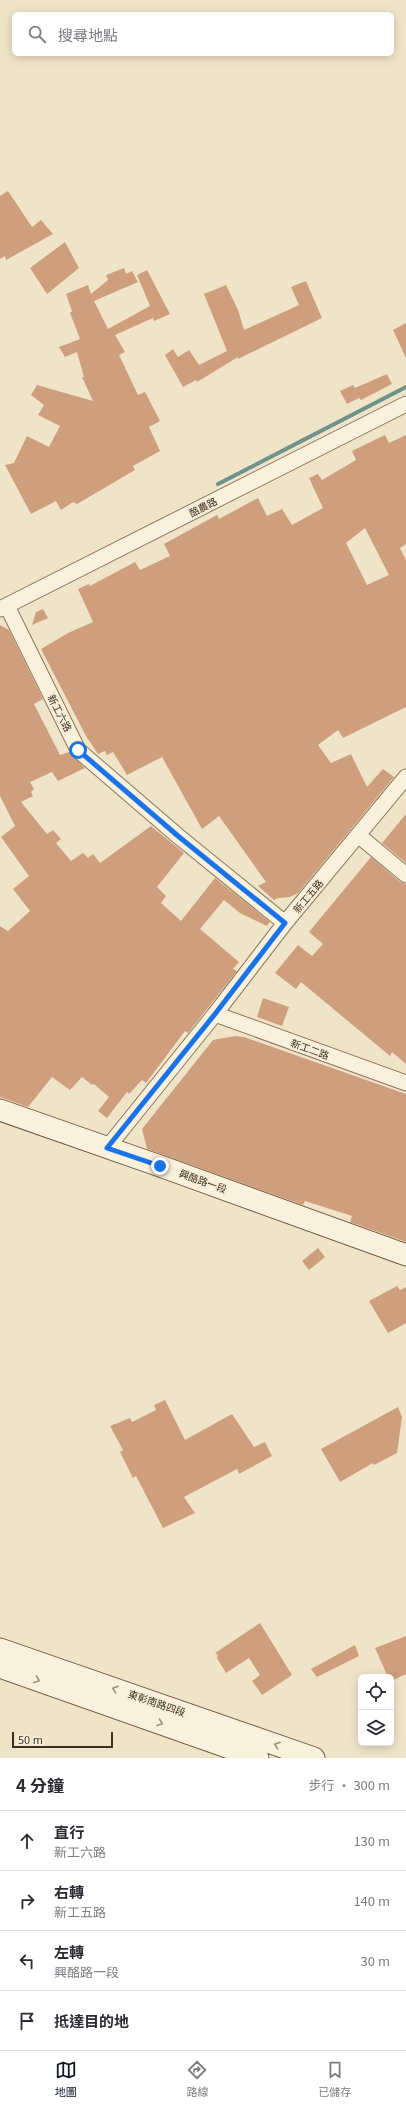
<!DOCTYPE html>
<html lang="zh-TW">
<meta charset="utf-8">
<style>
body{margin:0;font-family:Georgia,"Noto Sans TC",serif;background:#f7f7f7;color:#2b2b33}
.controls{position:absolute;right:12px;bottom:12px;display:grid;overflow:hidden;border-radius:6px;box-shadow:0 2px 10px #0003}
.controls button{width:36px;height:36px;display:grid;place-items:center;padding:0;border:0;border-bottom:1px solid #e1e1e2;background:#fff;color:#2b2b33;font:20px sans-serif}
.scale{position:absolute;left:12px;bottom:10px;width:101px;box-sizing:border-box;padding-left:4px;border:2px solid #3d2e20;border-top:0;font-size:11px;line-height:14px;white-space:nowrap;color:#3d2e20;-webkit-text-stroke:3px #f7eed8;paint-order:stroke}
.stop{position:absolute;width:12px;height:12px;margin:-9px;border:3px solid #1a73e8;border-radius:50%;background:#fff}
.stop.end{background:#1a73e8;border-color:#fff;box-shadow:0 1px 4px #0008}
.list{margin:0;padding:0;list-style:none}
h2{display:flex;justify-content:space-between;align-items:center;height:52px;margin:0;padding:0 16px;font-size:17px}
h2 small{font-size:13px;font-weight:400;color:#7c7c81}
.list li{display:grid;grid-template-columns:26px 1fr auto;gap:12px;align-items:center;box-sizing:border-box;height:60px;padding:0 16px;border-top:1px solid #e1e1e2}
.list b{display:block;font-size:15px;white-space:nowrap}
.list p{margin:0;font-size:13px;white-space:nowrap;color:#7c7c81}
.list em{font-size:13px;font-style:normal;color:#7c7c81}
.icon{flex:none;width:22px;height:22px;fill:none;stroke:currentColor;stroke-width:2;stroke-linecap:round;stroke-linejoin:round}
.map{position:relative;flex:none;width:406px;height:1758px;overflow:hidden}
.search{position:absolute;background:#fff;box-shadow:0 2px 10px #0003;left:12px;right:12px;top:12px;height:44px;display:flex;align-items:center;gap:10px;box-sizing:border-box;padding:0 14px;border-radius:6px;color:#7c7c81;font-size:15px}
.sheet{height:292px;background:#fff}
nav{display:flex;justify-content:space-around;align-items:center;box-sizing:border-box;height:56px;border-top:1px solid #e1e1e2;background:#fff;font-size:11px;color:#7c7c81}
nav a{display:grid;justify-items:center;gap:2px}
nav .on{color:#111827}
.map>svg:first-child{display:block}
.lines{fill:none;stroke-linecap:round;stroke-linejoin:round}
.stream{stroke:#6f938a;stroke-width:4}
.building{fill:#cf9f7d;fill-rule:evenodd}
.street-casing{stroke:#8d765c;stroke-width:17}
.secondary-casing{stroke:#6f573f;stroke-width:23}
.street{stroke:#faf1dc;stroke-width:15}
.secondary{stroke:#faf1dc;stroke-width:21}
.oneway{stroke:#9c907e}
.route{stroke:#1a73e8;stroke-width:5}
.labels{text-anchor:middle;stroke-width:4;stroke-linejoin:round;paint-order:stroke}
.street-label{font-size:10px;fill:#3d2e20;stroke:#f7eed8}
</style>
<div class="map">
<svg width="406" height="1758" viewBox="0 0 406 1758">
<rect width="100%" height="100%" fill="#f0e4c8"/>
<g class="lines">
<path class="stream" d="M218 484 406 387"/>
</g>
<g class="building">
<path d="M8 191 32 227 41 220 53 234 6 260 5 256 0 259V196Z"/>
<path d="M65 242 79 268 47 294 30 268Z"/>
<path d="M124 268 126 274 132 271 138 282 94 301 108 329 150 306 137 275 147 270 170 314 154 321 153 318 115 335 125 352 119 355 138 395 145 392 160 421 149 427 160 451 133 466 135 470 77 504 73 502 61 510 56 501 31 514 5 465 14 463 27 436 49 447 60 426 38 415 44 405 31 395 37 385 93 401 82 377H84L77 352 65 357 59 347 80 339 70 313 72 311 66 294 88 285 91 294 108 280 106 275Z"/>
<path d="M306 281 322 318 238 359V357L197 382 196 380 183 387 165 355 173 349 178 357 189 350 199 365 227 351 204 294 226 285 238 310 244 330 299 305 291 287Z"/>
<path d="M406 323V358L393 330Z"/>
<path d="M387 374 392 384 361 400 359 398 347 404 340 391 353 385 355 388Z"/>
<path d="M385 435 389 443 406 435V544L400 548 406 560V707L343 738 338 730 318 745 331 763 351 754 367 787 383 769 394 777 298 893 290 897 278 898 274 900 258 886 266 882 219 816 202 829 162 757 127 775 113 752 107 755 105 751 98 754 86 736 41 649 68 633 93 622 78 589 89 584 90 586 135 562 140 570 170 556 164 544 217 515 219 519 258 498 267 516 282 509 292 525 323 508 309 478 318 474 322 480 356 460 352 451ZM365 528 389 575 367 585 346 543Z"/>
<path d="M43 609 48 618 32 625 36 612Z"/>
<path d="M0 625 9 630 43 699 34 704 60 755 69 752 85 768 58 781 52 772 30 782 34 789 31 792 33 796 21 802 47 834 53 830 61 839 56 843 71 861 83 853 88 858 93 854 100 863 151 826 184 853 157 887 166 896 161 903 181 921 215 878 270 922 267 926 240 913 224 900 200 929 239 962 233 969 237 971 188 1033 185 1031 146 1083 142 1080 129 1094 127 1092 107 1118 98 1111 109 1097 94 1084 92 1085 82 1077 70 1090 52 1077 28 1107 0 1097V926L8 931 30 911 13 889 29 876 1 837 15 826 0 796Z"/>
<path d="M406 814V863L382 843Z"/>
<path d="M371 857 400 882 406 884V1064L392 1052 390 1056 301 982 296 989 275 973 298 945 312 956 323 944 309 932Z"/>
<path d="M263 998 289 1007 282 1026 257 1017Z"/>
<path d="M235 1036 244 1037 406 1094V1242L350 1222 352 1216 305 1201 303 1205 147 1149 142 1129 213 1040Z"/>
<path d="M318 1248 325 1257 309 1270 302 1261Z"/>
<path d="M397 1286 400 1290 406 1287V1323L388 1333 369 1301Z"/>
<path d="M165 1400 185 1440 232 1414 254 1447 265 1442 272 1456 239 1474 237 1469 184 1497 195 1513 163 1528 136 1476 133 1478 120 1452 123 1450 110 1426 130 1418 132 1422 156 1410 154 1405Z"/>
<path d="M398 1407 402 1417 397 1453 374 1465 373 1463 340 1482 321 1449Z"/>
<path d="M260 1623 292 1675 262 1695 252 1681 260 1675 249 1658 226 1673 217 1658 218 1655 215 1653Z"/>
<path d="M406 1636V1674L391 1681V1677H388L375 1648Z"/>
<path d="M355 1645 359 1656 317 1677 311 1669Z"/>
</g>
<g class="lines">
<defs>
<g id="street">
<path d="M7 606 78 750 178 836 285 923"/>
<path d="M0 609 406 404"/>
<path d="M358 835 406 875"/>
<path d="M215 1014 406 1083"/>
<path d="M107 1148 215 1014 285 923 406 777"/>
</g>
<g id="secondary">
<path d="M0 1110 160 1166 406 1255"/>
<path d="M0 1649 314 1758"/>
<path d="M0 1667 258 1758"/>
</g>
</defs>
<use href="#street" class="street-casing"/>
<use href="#secondary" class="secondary-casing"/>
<use href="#street" class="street"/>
<use href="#secondary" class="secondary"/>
</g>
<defs><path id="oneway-chevron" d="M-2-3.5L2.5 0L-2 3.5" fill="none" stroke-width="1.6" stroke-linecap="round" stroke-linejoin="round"/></defs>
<g class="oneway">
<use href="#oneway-chevron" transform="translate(37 1680) rotate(20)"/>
<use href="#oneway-chevron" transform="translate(115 1689) rotate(-161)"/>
<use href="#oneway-chevron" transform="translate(160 1723) rotate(20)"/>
<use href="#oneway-chevron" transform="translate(277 1745) rotate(-161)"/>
</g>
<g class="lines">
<path class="route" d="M78 750 178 836 285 923 215 1014 107 1148 160 1166"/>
</g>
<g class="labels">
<g class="street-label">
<text transform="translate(203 507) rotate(-27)" y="4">酪農路</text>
<text transform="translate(60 713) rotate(63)" y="4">新工六路</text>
<text transform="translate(308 896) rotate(-50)" y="4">新工五路</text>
<text transform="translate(310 1049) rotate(20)" y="4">新工二路</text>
<text transform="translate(203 1181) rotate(20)" y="4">興酪路一段</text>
<text transform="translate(157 1703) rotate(19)" y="4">東彰南路四段</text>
</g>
</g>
</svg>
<div class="controls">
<button><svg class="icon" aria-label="locate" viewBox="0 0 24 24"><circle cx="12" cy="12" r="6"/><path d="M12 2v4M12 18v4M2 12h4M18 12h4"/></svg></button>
<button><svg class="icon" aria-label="layers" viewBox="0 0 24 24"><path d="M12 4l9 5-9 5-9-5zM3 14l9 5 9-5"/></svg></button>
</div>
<div class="scale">50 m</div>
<div class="stop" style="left:78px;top:750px"></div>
<div class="stop end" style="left:160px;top:1166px"></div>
<div class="search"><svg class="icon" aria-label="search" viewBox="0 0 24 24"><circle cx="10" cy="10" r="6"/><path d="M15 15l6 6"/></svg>搜尋地點</div>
</div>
<section class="sheet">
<h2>4 分鐘<small>步行 · 300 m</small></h2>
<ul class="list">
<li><svg class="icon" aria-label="ahead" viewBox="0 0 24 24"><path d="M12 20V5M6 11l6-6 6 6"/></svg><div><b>直行</b><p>新工六路</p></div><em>130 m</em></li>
<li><svg class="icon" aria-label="right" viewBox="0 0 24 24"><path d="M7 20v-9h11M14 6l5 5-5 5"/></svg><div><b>右轉</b><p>新工五路</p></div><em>140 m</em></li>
<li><svg class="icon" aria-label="left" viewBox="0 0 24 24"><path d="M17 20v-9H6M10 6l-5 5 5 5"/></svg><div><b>左轉</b><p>興酪路一段</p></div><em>30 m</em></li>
<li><svg class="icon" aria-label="arrive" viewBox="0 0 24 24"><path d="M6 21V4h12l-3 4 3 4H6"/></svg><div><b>抵達目的地</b></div></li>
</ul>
</section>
<nav>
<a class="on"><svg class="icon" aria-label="map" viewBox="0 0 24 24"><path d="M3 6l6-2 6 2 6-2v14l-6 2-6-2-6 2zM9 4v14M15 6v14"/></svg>地圖</a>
<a><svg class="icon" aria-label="directions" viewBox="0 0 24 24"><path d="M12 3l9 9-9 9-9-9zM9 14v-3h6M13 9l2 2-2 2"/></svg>路線</a>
<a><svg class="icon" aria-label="saved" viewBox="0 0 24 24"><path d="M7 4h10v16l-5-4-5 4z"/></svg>已儲存</a>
</nav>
